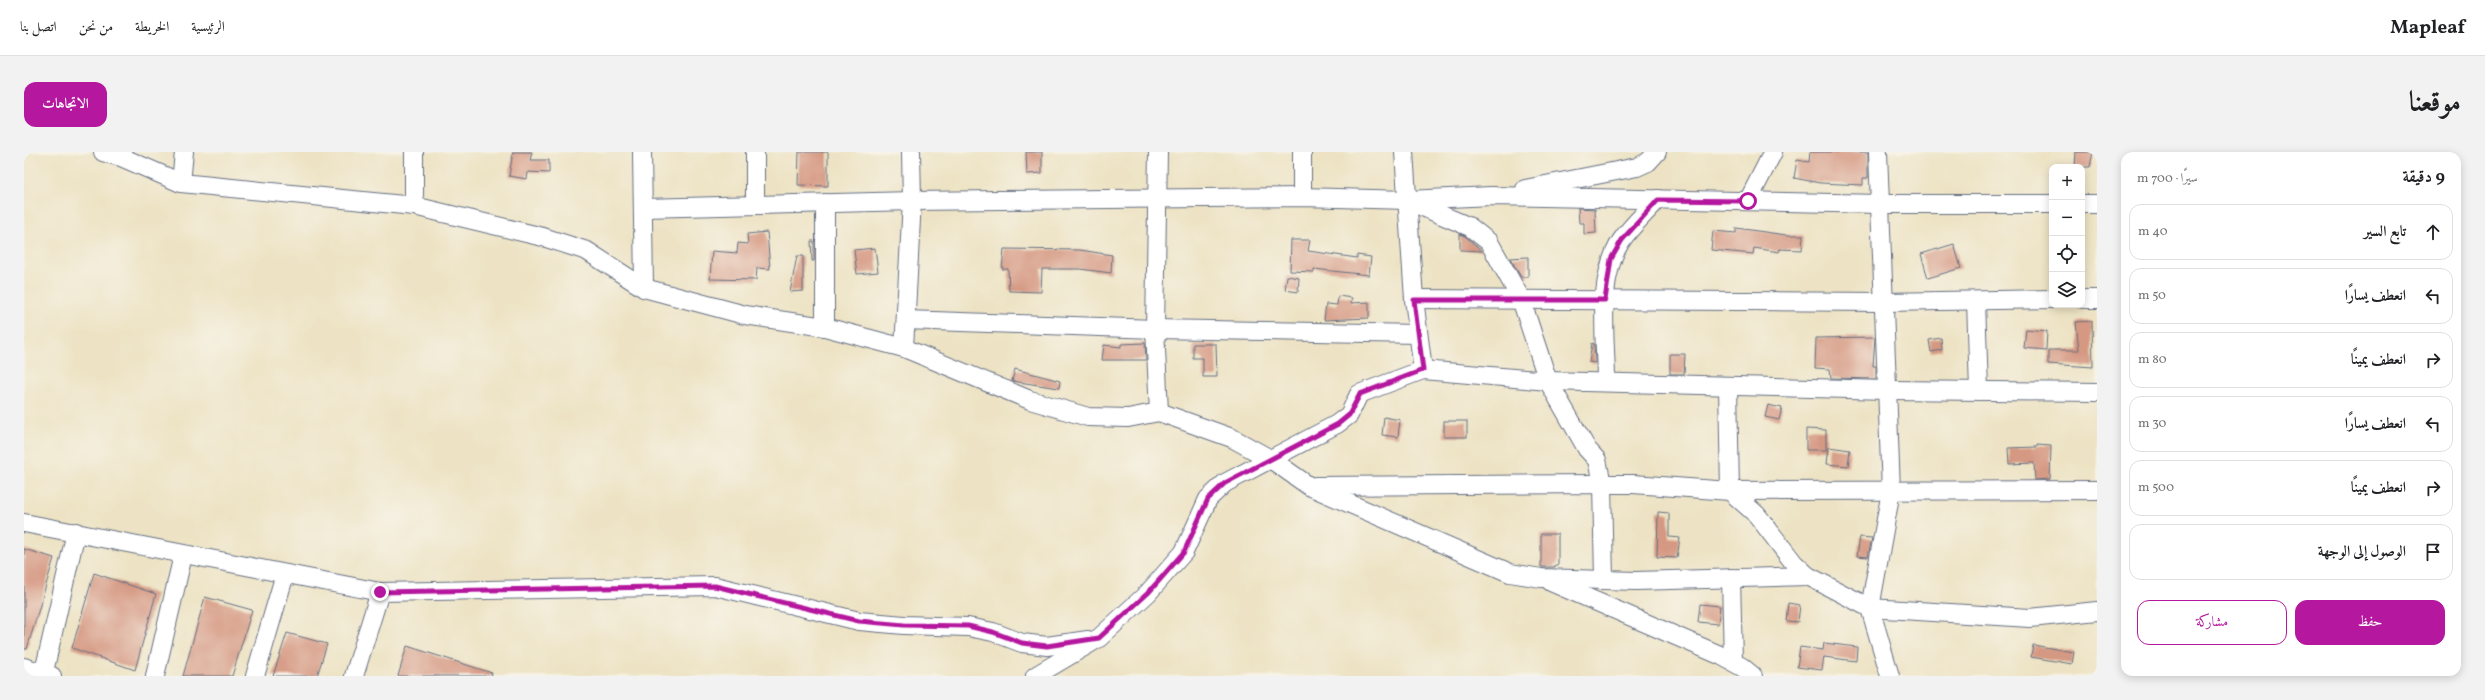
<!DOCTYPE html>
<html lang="ar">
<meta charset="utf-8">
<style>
body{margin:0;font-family:Vollkorn,Amiri,serif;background:#f2f2f2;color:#202124;direction:rtl}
.controls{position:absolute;right:12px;top:12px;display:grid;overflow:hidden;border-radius:8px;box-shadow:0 2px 10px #0003}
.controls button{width:36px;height:36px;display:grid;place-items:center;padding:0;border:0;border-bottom:1px solid #e0e0e0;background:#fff;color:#202124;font:20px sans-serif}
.stop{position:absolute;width:12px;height:12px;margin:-9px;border:3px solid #b5179e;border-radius:50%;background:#fff}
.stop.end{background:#b5179e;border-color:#fff;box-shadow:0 1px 4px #0008}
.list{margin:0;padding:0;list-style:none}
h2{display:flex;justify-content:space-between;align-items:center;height:52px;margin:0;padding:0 16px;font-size:17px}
h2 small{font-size:13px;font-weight:400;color:#757577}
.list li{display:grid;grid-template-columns:26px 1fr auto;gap:12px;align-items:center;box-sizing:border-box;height:56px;margin:0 8px 8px;padding:0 8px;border:1px solid #e0e0e0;border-radius:12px}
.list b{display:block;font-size:15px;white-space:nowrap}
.list em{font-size:13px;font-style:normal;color:#757577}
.actions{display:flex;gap:8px;padding:12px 16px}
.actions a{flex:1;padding:9px 0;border:1px solid #b5179e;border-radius:12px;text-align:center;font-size:14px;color:#b5179e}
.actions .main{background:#b5179e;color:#fff}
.icon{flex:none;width:22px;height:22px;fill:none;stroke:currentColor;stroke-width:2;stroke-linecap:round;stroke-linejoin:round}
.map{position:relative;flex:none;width:2073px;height:524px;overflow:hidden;direction:ltr;border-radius:12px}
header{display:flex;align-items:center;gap:24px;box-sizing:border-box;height:56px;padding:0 20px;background:#fff;border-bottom:1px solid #e0e0e0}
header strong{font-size:19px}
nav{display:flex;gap:22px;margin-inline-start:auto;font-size:14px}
.intro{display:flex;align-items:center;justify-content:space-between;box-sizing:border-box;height:96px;padding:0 24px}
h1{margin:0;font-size:28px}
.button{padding:10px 18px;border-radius:12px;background:#b5179e;color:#fff;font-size:14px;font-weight:700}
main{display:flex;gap:24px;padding:0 24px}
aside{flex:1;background:#fff;border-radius:12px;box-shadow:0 2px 10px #0003}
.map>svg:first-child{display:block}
.building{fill:#d59882}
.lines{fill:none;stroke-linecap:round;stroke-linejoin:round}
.minor-casing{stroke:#646e82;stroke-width:20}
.minor{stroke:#fff;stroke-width:18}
.route{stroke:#b5179e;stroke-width:5}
</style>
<header>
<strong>Mapleaf</strong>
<nav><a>الرئيسية</a><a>الخريطة</a><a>من نحن</a><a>اتصل بنا</a></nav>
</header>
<div class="intro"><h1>موقعنا</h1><a class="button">الاتجاهات</a></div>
<main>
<aside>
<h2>9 دقيقة<small>سيرًا · 700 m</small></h2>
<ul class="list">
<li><svg class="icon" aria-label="ahead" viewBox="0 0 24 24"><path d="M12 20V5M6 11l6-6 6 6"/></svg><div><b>تابع السير</b></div><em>40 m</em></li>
<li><svg class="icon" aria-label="left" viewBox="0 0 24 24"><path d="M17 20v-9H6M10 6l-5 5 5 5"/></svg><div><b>انعطف يسارًا</b></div><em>50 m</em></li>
<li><svg class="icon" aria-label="right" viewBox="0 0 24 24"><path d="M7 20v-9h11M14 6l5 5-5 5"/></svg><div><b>انعطف يمينًا</b></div><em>80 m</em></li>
<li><svg class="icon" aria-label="left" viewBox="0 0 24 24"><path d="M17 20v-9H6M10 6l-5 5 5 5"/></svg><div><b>انعطف يسارًا</b></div><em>30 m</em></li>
<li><svg class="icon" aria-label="right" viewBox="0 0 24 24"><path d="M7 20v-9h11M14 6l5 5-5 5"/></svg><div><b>انعطف يمينًا</b></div><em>500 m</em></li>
<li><svg class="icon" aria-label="arrive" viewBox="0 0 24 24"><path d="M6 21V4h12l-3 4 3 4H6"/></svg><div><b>الوصول إلى الوجهة</b></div></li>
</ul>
<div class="actions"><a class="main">حفظ</a><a>مشاركة</a></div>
</aside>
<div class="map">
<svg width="2073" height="524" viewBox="0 0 2073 524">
<rect width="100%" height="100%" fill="#f7f3e8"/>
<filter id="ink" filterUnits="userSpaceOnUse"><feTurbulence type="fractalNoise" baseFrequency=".025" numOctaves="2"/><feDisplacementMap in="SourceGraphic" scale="8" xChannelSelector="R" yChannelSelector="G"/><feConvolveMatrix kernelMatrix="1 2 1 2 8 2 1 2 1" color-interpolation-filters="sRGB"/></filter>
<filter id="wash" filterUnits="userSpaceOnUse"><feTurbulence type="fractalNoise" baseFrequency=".012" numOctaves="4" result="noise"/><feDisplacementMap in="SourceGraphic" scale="16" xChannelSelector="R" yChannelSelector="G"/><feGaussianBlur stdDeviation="0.9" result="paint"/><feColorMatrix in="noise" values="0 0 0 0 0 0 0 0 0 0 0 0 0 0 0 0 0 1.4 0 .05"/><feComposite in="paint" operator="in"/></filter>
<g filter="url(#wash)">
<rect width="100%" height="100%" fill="#ede3c4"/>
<g id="blocks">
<g class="building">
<path d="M489 0H508L506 8H525V21L504 20 503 27 485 24Z"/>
<path d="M775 0H804V34L774 33Z"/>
<path d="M1002 0H1018V21L1003 22Z"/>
<path d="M1786 0H1844V26H1839V33L1796 31 1770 26 1773 8 1785 10Z"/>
<path d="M2052 0H2069L2066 15H2051Z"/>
<path d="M1554 56 1571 57 1572 81 1560 82V71H1555Z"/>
<path d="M1712 76 1762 83H1779L1778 98 1756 97 1755 100 1730 96 1729 102 1687 98 1689 79 1712 81Z"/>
<path d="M743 80 746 117 733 116 732 128 686 127 688 99 713 101 714 91 724 92 723 82Z"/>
<path d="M1436 82 1441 84 1458 99 1436 98Z"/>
<path d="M1267 88H1286L1284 99 1333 106V103L1347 105 1345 123 1290 117V120L1266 119Z"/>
<path d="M787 89H790V109H788Z"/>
<path d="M1930 92 1937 116 1904 126 1897 102Z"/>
<path d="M851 96 854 120 833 122 830 98Z"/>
<path d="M980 97 1056 98 1088 103 1087 121 1056 117H1018L1017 140 985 139 984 117H978Z"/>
<path d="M773 104H779V139L766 140Z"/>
<path d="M1504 105V125H1497L1486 106Z"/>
<path d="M1263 124 1275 126 1274 140 1261 138Z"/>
<path d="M1314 144 1328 146 1327 151 1345 150V166L1300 168 1302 152 1313 153Z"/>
<path d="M2068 169 2069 215 2024 212V198H2055L2052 170Z"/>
<path d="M2002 177 2023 179 2022 198 2000 196Z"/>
<path d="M1851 185 1849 214H1852V227L1807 226 1806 217 1791 216 1792 186Z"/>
<path d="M1917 186 1918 198 1907 200 1905 188Z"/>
<path d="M1121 191 1122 208H1078L1080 193 1097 195V192Z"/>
<path d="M1568 191 1570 192 1571 211 1565 210Z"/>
<path d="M1169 192H1192L1193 225H1179V206H1169Z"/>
<path d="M1646 202H1661L1660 222H1646Z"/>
<path d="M991 217 1036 229 1035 236 988 229Z"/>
<path d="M1744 253 1758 256 1755 268 1741 265Z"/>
<path d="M1360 265 1376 268 1374 285 1358 283Z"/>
<rect x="1420" y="269" width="23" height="16"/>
<path d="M1782 277 1802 278V298H1782Z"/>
<path d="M2013 293 2027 294 2026 327 2011 328 2010 311 1985 312 1984 296 2013 295Z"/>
<path d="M1805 295 1826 298 1824 314 1803 312Z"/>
<path d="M1634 360 1645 361V385L1656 386 1653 406 1633 405Z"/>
<path d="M1517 382H1534V413H1531V415H1517Z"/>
<path d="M1836 385 1848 386 1844 405 1833 404Z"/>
<path d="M0 397 30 406 3 497H0Z"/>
<path d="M70 421 132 442 111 518 48 496Z"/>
<path d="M181 445 228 458 208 524H159Z"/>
<path d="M1764 451 1776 453 1774 470 1762 469Z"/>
<path d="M1676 452 1696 454 1694 472 1674 470Z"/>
<path d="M263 481 303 492 293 524H249Z"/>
<path d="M1800 491 1833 495 1832 509 1800 505 1798 518 1773 515 1776 495 1799 498Z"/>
<path d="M2009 493 2050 500 2048 512 2007 505Z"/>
<path d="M383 494 468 521 467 524H374Z"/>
</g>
</g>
</g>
<g filter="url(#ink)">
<use href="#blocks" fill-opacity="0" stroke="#646e82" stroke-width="1"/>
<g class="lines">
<defs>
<g id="minor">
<path d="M79 0 97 5 157 31 390 54 519 85 563 99 620 136 721 163 801 175 880 196 1006 248 1064 265 1104 266 1135 260 1208 286 1248 308 1285 334 1486 421 1517 426 1612 429 1784 424"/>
<path d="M390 0V54"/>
<path d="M618 0 620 136"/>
<path d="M1134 0 1131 177 1135 260"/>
<path d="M1278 0V45"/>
<path d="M1380 0 1390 147 1399 218"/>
<path d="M1854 0 1867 339 1846 456 1866 524"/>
<path d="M157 31 160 0"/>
<path d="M1501 37 1613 15 1624 10 1633 0"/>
<path d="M1724 49 1749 0"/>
<path d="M1387 50 1446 75 1465 90 1497 147 1524 229 1563 297 1573 308 1578 332H1609L1706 339 1733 363 1770 411 1784 424 1846 456 2006 466 2073 459"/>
<path d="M801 51V175"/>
<path d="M2058 52H2073"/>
<path d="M731 53V0"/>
<path d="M620 56 888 49 1278 45 1383 48 1467 44 1857 52H2028"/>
<path d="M1390 147 1860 150 2028 147"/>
<path d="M2058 147H2073"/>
<path d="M1952 149 1955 239"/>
<path d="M882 168 1131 177 1394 182"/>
<path d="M880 196 888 49 887 0"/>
<path d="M1582 230C1582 186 1572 128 1597 89 1607 74 1622 61 1634 47"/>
<path d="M1704 234 1706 339 2073 338"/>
<path d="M1291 334 1578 332 1580 428"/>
<path d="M0 371 356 440 691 434 835 469 880 473 944 475 969 480 998 491 1023 494 1064 488"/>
<path d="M1707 426 1709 509"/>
<path d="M1527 430 1698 504 1718 515 1729 524"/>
<path d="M0 515 28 524"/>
<path d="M19 524 52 380"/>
<path d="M131 524 159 403"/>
<path d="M231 524 261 422"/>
<path d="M330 524 356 440"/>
<path d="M1011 524 1075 486 1124 441 1160 400 1184 347 1201 331 1313 272 1325 263 1335 242 1399 218 1524 229 1863 238 2073 240"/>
</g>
</defs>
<use href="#minor" class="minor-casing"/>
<use href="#minor" class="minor"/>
</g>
</g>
<g class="lines" filter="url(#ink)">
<path class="route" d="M356 440 691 434 835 469 880 473 944 474 969 480 998 491 1023 494 1075 486 1124 441 1160 400 1184 347 1201 331 1314 272 1325 263 1336 242 1399 218 1390 148H1581L1587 107 1598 88 1634 48 1724 49"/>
</g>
</svg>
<div class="controls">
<button>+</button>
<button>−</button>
<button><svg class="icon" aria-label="locate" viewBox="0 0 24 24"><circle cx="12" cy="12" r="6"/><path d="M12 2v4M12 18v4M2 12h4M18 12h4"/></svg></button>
<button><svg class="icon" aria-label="layers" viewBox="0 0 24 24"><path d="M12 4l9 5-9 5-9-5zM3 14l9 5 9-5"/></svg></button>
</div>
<div class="stop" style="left:1724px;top:49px"></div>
<div class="stop end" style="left:356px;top:440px"></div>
</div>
</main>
